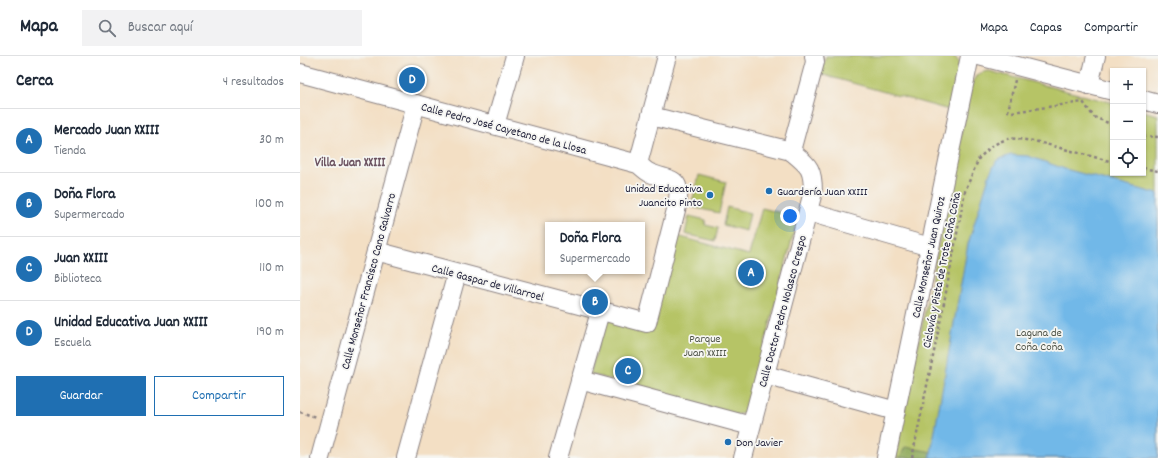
<!DOCTYPE html>
<html lang="es">
<meta charset="utf-8">
<style>
body{margin:0;font-family:Dekko,sans-serif;background:#f2f2f3;color:#1f2937}
.controls{position:absolute;right:12px;top:12px;display:grid;overflow:hidden;border-radius:0px;box-shadow:0 1px 3px #0004}
.controls button{width:36px;height:36px;display:grid;place-items:center;padding:0;border:0;border-bottom:1px solid #e0e1e3;background:#fff;color:#1f2937;font:20px sans-serif}
.you{position:absolute;left:490px;top:160px;width:14px;height:14px;margin:-10px;border:3px solid #fff;border-radius:50%;background:#1a73e8;box-shadow:0 0 0 6px #1a73e833}
.badge{display:grid;place-items:center;width:26px;height:26px;border-radius:50%;background:#1f6fb2;color:#fff;font-size:13px;font-weight:700}
.pin{position:absolute;translate:-50% -50%;border:2px solid #fff;box-shadow:0 1px 4px #0006}
.popup{position:absolute;left:245px;top:166px;width:100px;height:52px;box-sizing:border-box;display:grid;place-content:center;border-radius:0px;background:#fff;filter:drop-shadow(0 1px 3px #0005);font-size:13px;white-space:nowrap;color:#747a83}
.popup b{font-size:15px;color:#1f2937}
.popup::after{content:'';position:absolute;left:50%;top:100%;margin-left:-8px;border:8px solid transparent;border-top-color:#fff}
.list{margin:0;padding:0;list-style:none}
h2{display:flex;justify-content:space-between;align-items:center;height:52px;margin:0;padding:0 16px;font-size:17px}
h2 small{font-size:13px;font-weight:400;color:#747a83}
.list li{display:grid;grid-template-columns:26px 1fr auto;gap:12px;align-items:center;box-sizing:border-box;height:64px;padding:0 16px;border-top:1px solid #e0e1e3}
.list b{display:block;font-size:15px;white-space:nowrap}
.list p{margin:0;font-size:13px;white-space:nowrap;color:#747a83}
.list em{font-size:13px;font-style:normal;color:#747a83}
.actions{display:flex;gap:8px;padding:12px 16px}
.actions a{flex:1;padding:9px 0;border:1px solid #1f6fb2;border-radius:0px;text-align:center;font-size:14px;color:#1f6fb2}
.actions .main{background:#1f6fb2;color:#fff}
.icon{flex:none;width:22px;height:22px;fill:none;stroke:currentColor;stroke-width:2;stroke-linecap:round;stroke-linejoin:round}
.map{position:relative;flex:none;width:858px;height:402px;overflow:hidden}
header{display:flex;align-items:center;gap:24px;box-sizing:border-box;height:56px;padding:0 20px;background:#fff;border-bottom:1px solid #e0e1e3}
header strong{font-size:19px}
nav{display:flex;gap:22px;margin-inline-start:auto;font-size:14px}
.search{width:280px;height:36px;background:#f2f2f3;display:flex;align-items:center;gap:10px;box-sizing:border-box;padding:0 14px;border-radius:0px;color:#747a83;font-size:15px}
main{display:flex}
aside{flex:1;background:#fff}
.map>svg:first-child{display:block}
.green{fill:#b6c466;stroke:#6c7350}
.forest{fill:#90aa5b;stroke:#59664b}
.water{fill:#71b8e8;stroke:#4a6d92}
.lines{fill:none;stroke-linecap:round;stroke-linejoin:round}
.minor-casing{stroke:#8a8080;stroke-width:20}
.path{stroke:#8a8080;stroke-width:2.5;stroke-dasharray:3 3;stroke-linecap:butt}
.minor{stroke:#fff;stroke-width:18}
.poi-dot{fill:#1f6fb2;stroke:#f6f6f2;stroke-width:1.5}
.labels{text-anchor:middle;stroke-width:3.5;stroke-linejoin:round;paint-order:stroke}
.street-label{font-size:12px;fill:#22223b;stroke:#f6f6f2}
.poi-label{font-size:12px;fill:#22223b;stroke:#f6f6f2;text-anchor:start}
.park-label{font-size:12px;fill:#4e5348;stroke:#f6f6f2}
.neighbourhood-label{font-size:13px;font-weight:bold;fill:#6b5260;stroke:#f6f6f2}
</style>
<header>
<strong>Mapa</strong>
<div class="search"><svg class="icon" aria-label="search" viewBox="0 0 24 24"><circle cx="10" cy="10" r="6"/><path d="M15 15l6 6"/></svg>Buscar aquí</div>
<nav><a>Mapa</a><a>Capas</a><a>Compartir</a></nav>
</header>
<main>
<aside>
<h2>Cerca<small>4 resultados</small></h2>
<ul class="list">
<li><span class="badge">A</span><div><b>Mercado Juan XXIII</b><p>Tienda</p></div><em>30 m</em></li>
<li><span class="badge">B</span><div><b>Doña Flora</b><p>Supermercado</p></div><em>100 m</em></li>
<li><span class="badge">C</span><div><b>Juan XXIII</b><p>Biblioteca</p></div><em>110 m</em></li>
<li><span class="badge">D</span><div><b>Unidad Educativa Juan XXIII</b><p>Escuela</p></div><em>190 m</em></li>
</ul>
<div class="actions"><a class="main">Guardar</a><a>Compartir</a></div>
</aside>
<div class="map">
<svg width="858" height="402" viewBox="0 0 858 402">
<rect width="100%" height="100%" fill="#f6f6f2"/>
<filter id="ink" filterUnits="userSpaceOnUse"><feTurbulence type="fractalNoise" baseFrequency=".025" numOctaves="2"/><feDisplacementMap in="SourceGraphic" scale="8" xChannelSelector="R" yChannelSelector="G"/><feConvolveMatrix kernelMatrix="1 2 1 2 8 2 1 2 1" color-interpolation-filters="sRGB"/></filter>
<filter id="wash" filterUnits="userSpaceOnUse"><feTurbulence type="fractalNoise" baseFrequency=".012" numOctaves="4" result="noise"/><feDisplacementMap in="SourceGraphic" scale="16" xChannelSelector="R" yChannelSelector="G"/><feGaussianBlur stdDeviation="0.9" result="paint"/><feColorMatrix in="noise" values="0 0 0 0 0 0 0 0 0 0 0 0 0 0 0 0 0 1.4 0 .05"/><feComposite in="paint" operator="in"/></filter>
<g filter="url(#wash)">
<rect width="100%" height="100%" fill="#f3dfc4"/>
<g class="green">
<path d="M526 0H650L655 1 659 6V12L649 54 520 18Z"/>
<path d="M689 15 813 47V117H843V55L858 59V402H595L671 29C675 20 679 16 689 15Z"/>
<path d="M399 119 426 126 419 157 391 151Z"/>
<path d="M427 151 450 157 446 175 423 169Z"/>
<path d="M462 152 497 161 496 168 448 353 444 357 434 359 290 318 305 263 344 272 377 180 449 199Z"/>
<path d="M389 160 406 164 405 169 418 172 415 185 385 178Z"/>
</g>
<path class="forest" d="M605 391 638 397 650 402H600Z"/>
<path class="water" d="M711 99 728 100 765 113 858 138V402H630L668 188 690 117 697 104Z"/>
</g>
<g filter="url(#ink)">
<g class="lines">
<defs>
<g id="minor">
<path d="M679 0 813 35"/>
<path d="M0 17 338 108C342 111 345 114 348 116 369 126 383 118 377 150L347 267 76 195"/>
<path d="M789 29 796 0"/>
<path d="M843 44 858 48"/>
<path d="M351 60 491 95"/>
<path d="M195 69 215 0"/>
<path d="M338 108 367 0"/>
<path d="M508 156 630 191"/>
<path d="M465 319 596 355"/>
<path d="M280 324 451 370"/>
<path d="M20 402 116 48"/>
<path d="M106 402 157 217"/>
<path d="M258 402 300 256"/>
<path d="M443 402 513 136C513 112 509 110 491 95L515 6 514 0"/>
<path d="M586 402 670 0"/>
</g>
</defs>
<use href="#minor" class="minor-casing"/>
<g class="path">
<path d="M715 24 708 55 712 56 783 46 794 61 813 69"/>
<path d="M843 80 858 81"/>
<path d="M843 112 858 115"/>
<path d="M0 356 16 361"/>
<path d="M612 402 643 252 665 135 679 102 693 89 709 82 734 85 813 106"/>
</g>
<use href="#minor" class="minor"/>
</g>
</g>
<g class="poi-dot">
<circle cx="469" cy="135" r="4"/>
<circle cx="410" cy="139" r="4"/>
<circle cx="428" cy="386" r="4"/>
</g>
<g class="labels">
<g class="street-label">
<text transform="translate(204 72) rotate(15)" y="4">Calle Pedro José Cayetano de la Llosa</text>
<text transform="translate(628 201) rotate(-78)" y="4">Calle Monseñor Juan Quiroz</text>
<text transform="translate(641 214) rotate(-79)" y="4">Ciclovía y Pista de Trote Coña Coña</text>
<text transform="translate(68 225) rotate(-75)" y="4">Calle Monseñor Francisco Cano Galvarro</text>
<text transform="translate(188 226) rotate(15)" y="4">Calle Gaspar de Villarroel</text>
<text transform="translate(482 255) rotate(-75)" y="4">Calle Doctor Pedro Nolasco Crespo</text>
</g>
<g class="poi-label">
<text x="402" y="136" text-anchor="end">Unidad Educativa<tspan x="402" dy="14">Juancito Pinto</tspan></text>
<text x="477" y="139">Guardería Juan XXIII</text>
<text x="436" y="390">Don Javier</text>
</g>
<g class="park-label">
<text x="739" y="280">Laguna de<tspan x="739" dy="14">Coña Coña</tspan></text>
<text x="405" y="286">Parque<tspan x="405" dy="14">Juan XXIII</tspan></text>
</g>
<g class="neighbourhood-label">
<text x="50" y="110">Villa Juan XXIII</text>
</g>
</g>
</svg>
<div class="controls">
<button>+</button>
<button>−</button>
<button><svg class="icon" aria-label="locate" viewBox="0 0 24 24"><circle cx="12" cy="12" r="6"/><path d="M12 2v4M12 18v4M2 12h4M18 12h4"/></svg></button>
</div>
<div class="you"></div>
<div class="pin badge" style="left:451px;top:217px">A</div>
<div class="pin badge" style="left:295px;top:246px">B</div>
<div class="popup"><b>Doña Flora</b>Supermercado</div>
<div class="pin badge" style="left:328px;top:315px">C</div>
<div class="pin badge" style="left:112px;top:24px">D</div>
</div>
</main>
